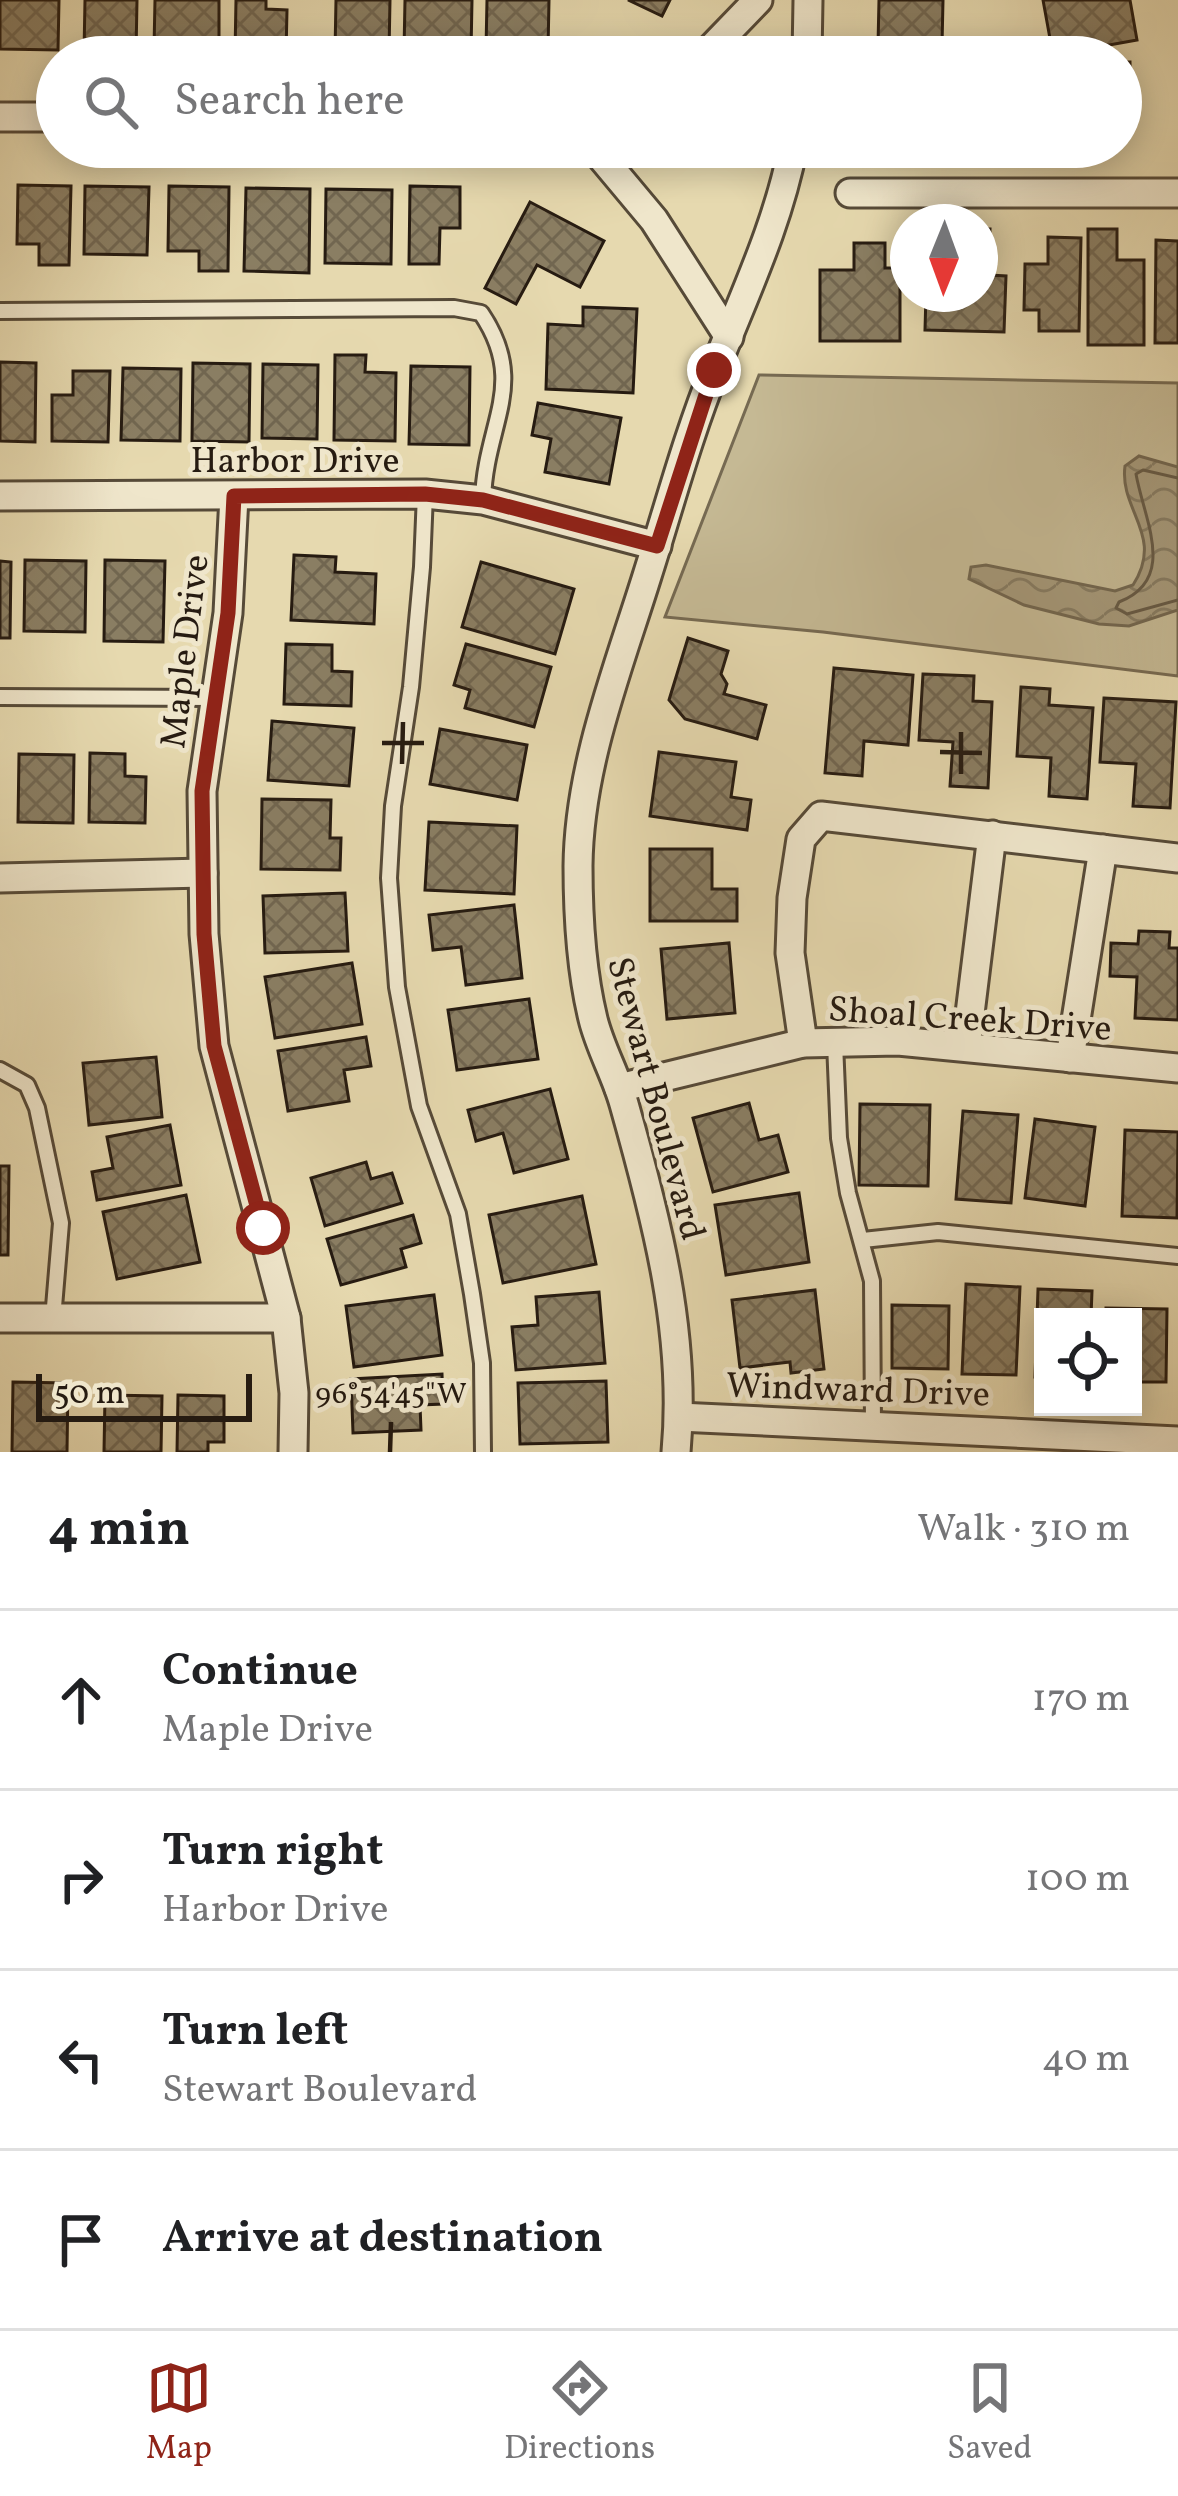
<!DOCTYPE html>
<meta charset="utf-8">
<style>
body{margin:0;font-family:Vollkorn,serif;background:#f6f6f6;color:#202124}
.controls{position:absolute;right:36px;bottom:36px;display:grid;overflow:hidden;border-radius:0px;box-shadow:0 6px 30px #0003}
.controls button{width:108px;height:108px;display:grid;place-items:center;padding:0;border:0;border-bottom:3px solid #e0e0e0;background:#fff;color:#202124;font:60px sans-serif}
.compass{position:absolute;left:890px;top:204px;width:108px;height:108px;border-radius:50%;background:#fff;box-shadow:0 6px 30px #0003;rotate:181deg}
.scale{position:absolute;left:36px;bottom:30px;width:216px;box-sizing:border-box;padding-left:12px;border:6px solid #261b11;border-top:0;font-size:33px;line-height:42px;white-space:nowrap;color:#261b11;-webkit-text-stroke:9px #efe6cb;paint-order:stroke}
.stop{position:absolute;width:36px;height:36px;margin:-27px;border:9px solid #8f2418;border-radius:50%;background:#fff}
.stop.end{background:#8f2418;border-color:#fff;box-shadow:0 3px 12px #0008}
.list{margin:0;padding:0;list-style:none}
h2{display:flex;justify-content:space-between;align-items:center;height:156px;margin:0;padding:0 48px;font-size:51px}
h2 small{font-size:39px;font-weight:400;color:#757577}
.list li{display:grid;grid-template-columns:78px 1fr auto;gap:36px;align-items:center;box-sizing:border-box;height:180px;padding:0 48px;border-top:3px solid #e0e0e0}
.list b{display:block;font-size:45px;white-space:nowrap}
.list p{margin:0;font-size:39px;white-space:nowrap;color:#757577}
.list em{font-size:39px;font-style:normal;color:#757577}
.icon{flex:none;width:66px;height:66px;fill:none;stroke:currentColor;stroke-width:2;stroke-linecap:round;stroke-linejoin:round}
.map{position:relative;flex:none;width:1178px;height:1452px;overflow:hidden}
.search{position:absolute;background:#fff;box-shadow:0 6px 30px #0003;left:36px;right:36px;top:36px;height:132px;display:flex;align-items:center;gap:30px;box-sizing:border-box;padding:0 42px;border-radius:66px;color:#757577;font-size:45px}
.sheet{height:876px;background:#fff}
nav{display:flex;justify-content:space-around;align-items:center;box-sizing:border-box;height:168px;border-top:3px solid #e0e0e0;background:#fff;font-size:33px;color:#757577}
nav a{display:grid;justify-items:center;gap:6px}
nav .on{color:#8f2418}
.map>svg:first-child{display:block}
.green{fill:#c5b994;stroke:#766a52;stroke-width:3}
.water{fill:url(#water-waves);stroke:#72664f;stroke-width:3}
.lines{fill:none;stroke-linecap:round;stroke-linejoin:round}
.shore{stroke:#665a45;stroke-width:3}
.building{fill:url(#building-cross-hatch);stroke:#261b11;stroke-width:3}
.lane-casing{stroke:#564a38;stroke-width:20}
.street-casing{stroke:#564a38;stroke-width:33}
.lane{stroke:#efe6cb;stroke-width:14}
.street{stroke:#efe6cb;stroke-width:27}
.route{stroke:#8f2418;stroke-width:15}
.ticks{fill:none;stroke:#261b11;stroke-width:4.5}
.labels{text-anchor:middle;stroke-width:10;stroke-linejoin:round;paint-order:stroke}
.street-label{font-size:36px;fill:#261b11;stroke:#efe6cb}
.ticks-label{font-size:30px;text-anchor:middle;fill:#261b11;stroke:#efe6cb;stroke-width:10;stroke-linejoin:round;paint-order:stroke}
</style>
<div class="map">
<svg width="1178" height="1452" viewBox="0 0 1178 1452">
<defs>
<pattern id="water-waves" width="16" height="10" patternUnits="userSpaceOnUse" patternTransform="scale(3)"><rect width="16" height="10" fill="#a59879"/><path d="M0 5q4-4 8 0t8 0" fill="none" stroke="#867b62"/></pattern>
<pattern id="building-cross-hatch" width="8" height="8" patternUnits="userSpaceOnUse" patternTransform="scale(3)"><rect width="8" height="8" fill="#8a7e63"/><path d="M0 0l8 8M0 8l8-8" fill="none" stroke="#716650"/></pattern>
</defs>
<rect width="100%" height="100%" fill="#e6d9af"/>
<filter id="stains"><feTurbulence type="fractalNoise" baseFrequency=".00167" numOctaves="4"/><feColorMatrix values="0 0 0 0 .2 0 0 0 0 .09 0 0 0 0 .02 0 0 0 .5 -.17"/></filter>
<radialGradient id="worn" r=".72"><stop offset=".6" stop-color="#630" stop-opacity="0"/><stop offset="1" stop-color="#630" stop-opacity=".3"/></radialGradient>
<path class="green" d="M759 375 1178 383V676L823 632 665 617Z"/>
<path class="water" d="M1139 456 1178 467V610L1129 626 1099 624 1024 605 969 579 971 567 986 565 1115 591 1133 585C1165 535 1119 511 1125 466Z"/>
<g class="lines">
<path class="shore" d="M1178 478 1143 470 1136 474C1144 520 1178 579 1119 602L1116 608 1127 614 1178 600"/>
</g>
<g class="building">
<path d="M0 0H59L58 50 0 49Z"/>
<path d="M85 0H137L136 54 84 53Z"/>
<path d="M155 0H219V49L154 48Z"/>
<path d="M236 0H266V9L287 10 286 55 235 54Z"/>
<path d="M336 0H390L389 53 335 52Z"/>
<path d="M405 0H472L471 52 404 51Z"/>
<path d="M487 0H549L548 50 486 49Z"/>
<path d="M628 0H670L662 16Z"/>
<path d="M879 0H943L942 46 878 45Z"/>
<path d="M1043 0H1130L1137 40 1053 55Z"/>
<path d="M1121 62H1130L1131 127H1121Z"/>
<path d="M18 185 71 186 69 265H39V244H17Z"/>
<path d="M85 186 149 187 147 255 84 254Z"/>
<path d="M169 186 229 187 228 271H199V251H168Z"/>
<path d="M410 186 460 187V228H440L439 264H409Z"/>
<path d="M246 188 310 189 309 273 244 271Z"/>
<path d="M326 189 392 190 391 264 325 263Z"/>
<path d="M530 202 604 241 580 287 537 265 516 304 485 288Z"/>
<path d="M980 229H990L989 275 1006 276 1004 332 925 330 926 294H980Z"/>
<path d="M1088 229H1117V260H1144V345H1088Z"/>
<path d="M1048 237 1081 238 1079 331H1039V310H1024L1025 264H1048Z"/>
<path d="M1156 240 1178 241V343H1155Z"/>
<path d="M854 243H885V268H900V341H820V270H854Z"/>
<path d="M583 307 637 309 633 393 546 389 548 324 583 326Z"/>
<path d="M335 355H366L365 372 396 373 395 441 334 440Z"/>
<path d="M0 362 36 363 35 442 0 441Z"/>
<path d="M193 363 250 364 249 442 192 441Z"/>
<path d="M263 364 318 365 317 439 262 438Z"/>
<path d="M411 366 470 367 469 445 409 444Z"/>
<path d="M123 368 181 369 180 441 121 440Z"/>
<path d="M73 371H110L108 442 52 441V395H73Z"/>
<path d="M538 403 621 418 609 484 545 472 551 439 532 435Z"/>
<path d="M294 555 336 557 335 572 376 574 374 624 291 620Z"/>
<path d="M25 560 86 561 85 632 24 631Z"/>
<path d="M105 560 165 561 163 642 104 641Z"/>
<path d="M0 561 11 562 10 638H0Z"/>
<path d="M481 562 574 589 555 654 462 627Z"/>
<path d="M688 638 728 651 721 674 727 684 724 694 766 705 757 739 685 719 669 700Z"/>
<path d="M286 644 332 645V671L352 672 351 706 284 704Z"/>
<path d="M466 644 551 667 534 727 465 708 470 690 454 685Z"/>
<path d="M834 668 913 675 908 745 864 741 862 776 825 773Z"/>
<path d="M923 674 974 676 973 701 992 702 988 788 950 786 953 742 919 740Z"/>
<path d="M1021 687 1050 689 1049 705 1093 708 1087 799 1049 796 1051 758 1017 756Z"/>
<path d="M1104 698 1176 702 1170 808 1133 806 1136 764 1100 762Z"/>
<path d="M272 721 354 728 349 786 268 780Z"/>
<path d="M440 729 527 745 517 800 430 784Z"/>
<path d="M659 752 736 762 731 797 751 800 747 830 650 816Z"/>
<path d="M90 753 125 754V776L146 777 145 823 89 822Z"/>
<path d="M19 754 74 755 73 823 18 822Z"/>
<path d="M262 799 331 800 330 838H341L340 870 261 869Z"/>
<path d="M429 822 517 826 514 894 425 890Z"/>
<path d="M650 849H712V889H737V921H650Z"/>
<path d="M345 893 348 951 265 953 263 896Z"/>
<path d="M514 905 522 978 466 985 461 947 433 950 429 915Z"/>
<path d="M1139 931 1170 932 1169 948H1178V1020L1135 1018 1137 977 1110 976 1111 943 1138 944Z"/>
<path d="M729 943 735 1013 667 1019 661 949Z"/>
<path d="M352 963 362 1024 275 1038 265 977Z"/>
<path d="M529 999 538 1059 457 1070 448 1010Z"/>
<path d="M366 1037 371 1066 344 1070 349 1101 288 1111 278 1051Z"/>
<path d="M156 1057 162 1117 89 1125 83 1063Z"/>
<path d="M550 1089 568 1159 514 1173 503 1133 476 1141 468 1110Z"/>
<path d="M749 1103 759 1140 778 1135 788 1172 713 1192 693 1118Z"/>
<path d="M860 1104 930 1105 928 1186 859 1185Z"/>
<path d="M963 1111 1018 1115 1011 1203 956 1199Z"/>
<path d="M1035 1119 1095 1127 1085 1206 1025 1198Z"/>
<path d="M170 1125 181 1185 97 1200 92 1172 113 1168 107 1137Z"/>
<path d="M1125 1130 1178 1132 1177 1218 1122 1216Z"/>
<path d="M366 1162 371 1179 392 1173 402 1203 325 1226 311 1178Z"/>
<path d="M0 1166H9L8 1255H0Z"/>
<path d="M799 1193 809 1262 726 1275 715 1205Z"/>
<path d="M186 1195 200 1262 117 1279 103 1212Z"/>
<path d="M582 1196 596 1264 503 1283 489 1215Z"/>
<path d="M413 1215 421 1243 401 1249 406 1267 341 1285 327 1239Z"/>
<path d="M966 1284 1020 1287 1016 1375 962 1374Z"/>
<path d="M1038 1289 1092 1291 1091 1317H1043V1377H1035Z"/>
<path d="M815 1290 824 1369 791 1373 790 1362 740 1368 732 1300Z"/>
<path d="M599 1292 605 1363 516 1370 512 1327 538 1325 536 1297Z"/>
<path d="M434 1295 442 1355 354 1367 346 1306Z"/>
<path d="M892 1305 949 1306 948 1369 892 1368Z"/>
<path d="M1106 1308 1167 1309 1166 1382H1133V1317H1106Z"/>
<path d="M442 1374 443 1404 420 1405 421 1430 353 1433 351 1379Z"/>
<path d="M606 1381 608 1442 520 1444 518 1383Z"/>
<path d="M13 1382 68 1383 67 1452H12Z"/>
<path d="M105 1395 162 1396 161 1452H104Z"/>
<path d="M178 1395 224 1396V1442H208V1452H177Z"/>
</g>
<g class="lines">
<defs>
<g id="lane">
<path d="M0 311 454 308 481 313C529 384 485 423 483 500"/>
<path d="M425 494 422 567 411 687 393 806 389 878 397 987 419 1106 458 1214 472 1294 482 1363 483 1452"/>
<path d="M0 697 215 698"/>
<path d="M835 1043 839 1138 848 1193 872 1281 873 1425"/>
<path d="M0 1070 27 1085 37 1108 61 1223 53 1319"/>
<path d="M863 1240 938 1232 1178 1256"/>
</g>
<g id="street">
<path d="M703 57 758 0"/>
<path d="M807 57 808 0"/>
<path d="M0 117H57"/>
<path d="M593 147 654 220 729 337"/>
<path d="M850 193H1178"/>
<path d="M0 496 425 494 483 500 657 546"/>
<path d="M234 496 228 613 202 791 204 934 214 1046 286 1318 294 1393 293 1452"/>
<path d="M0 878 203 873"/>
<path d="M803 1043 790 953 792 898 801 839 821 816 1178 858"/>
<path d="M966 1046 992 835"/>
<path d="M1070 1058 1103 849"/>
<path d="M619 1088 803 1043 898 1041 1178 1068"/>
<path d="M0 1318H286"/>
<path d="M679 1417 1178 1441"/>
<path d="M676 1452C687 1334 656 1217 624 1104 616 1075 600 1048 593 1019 581 970 578 916 578 866 579 766 618 669 647 576 669 507 688 435 715 369 744 295 778 225 793 147"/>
</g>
</defs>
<use href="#lane" class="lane-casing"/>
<use href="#street" class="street-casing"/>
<use href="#lane" class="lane"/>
<use href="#street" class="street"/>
</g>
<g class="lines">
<path class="route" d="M263 1228 214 1046 204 934 202 791 228 613 234 496 425 494 483 500 657 546 714 370"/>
</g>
<path class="ticks" d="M382 743H424M940 752 982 753M402 764 403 722M961 774V732M390 1452 391 1422"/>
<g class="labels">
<g class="street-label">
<text x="295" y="472">Harbor Drive</text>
<text transform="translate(183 651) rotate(-83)" y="13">Maple Drive</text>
<text transform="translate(970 1017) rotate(4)" y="13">Shoal Creek Drive</text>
<text transform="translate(658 1098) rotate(75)" y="13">Stewart Boulevard</text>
<text transform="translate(858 1388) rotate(2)" y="13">Windward Drive</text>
</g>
</g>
<g class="ticks-label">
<text x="391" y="1403">96°54'45"W</text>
</g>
<rect width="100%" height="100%" filter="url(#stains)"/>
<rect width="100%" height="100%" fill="url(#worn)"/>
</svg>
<div class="controls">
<button><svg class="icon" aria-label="locate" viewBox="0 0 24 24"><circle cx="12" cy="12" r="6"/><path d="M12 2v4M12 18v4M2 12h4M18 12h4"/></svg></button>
</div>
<svg class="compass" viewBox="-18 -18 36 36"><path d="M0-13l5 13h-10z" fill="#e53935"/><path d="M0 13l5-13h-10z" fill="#757577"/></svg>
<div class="scale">50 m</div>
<div class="stop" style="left:263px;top:1228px"></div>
<div class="stop end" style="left:714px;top:370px"></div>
<div class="search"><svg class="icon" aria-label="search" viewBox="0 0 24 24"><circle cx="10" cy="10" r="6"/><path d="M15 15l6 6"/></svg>Search here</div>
</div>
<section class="sheet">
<h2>4 min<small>Walk · 310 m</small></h2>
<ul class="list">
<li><svg class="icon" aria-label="ahead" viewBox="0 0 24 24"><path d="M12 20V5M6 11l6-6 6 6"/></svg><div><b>Continue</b><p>Maple Drive</p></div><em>170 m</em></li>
<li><svg class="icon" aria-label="right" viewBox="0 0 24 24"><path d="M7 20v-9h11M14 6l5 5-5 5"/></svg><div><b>Turn right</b><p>Harbor Drive</p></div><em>100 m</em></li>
<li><svg class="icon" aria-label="left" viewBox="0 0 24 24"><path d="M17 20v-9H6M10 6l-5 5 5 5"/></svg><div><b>Turn left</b><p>Stewart Boulevard</p></div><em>40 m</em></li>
<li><svg class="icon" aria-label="arrive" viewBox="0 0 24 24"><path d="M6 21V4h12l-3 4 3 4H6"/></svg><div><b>Arrive at destination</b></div></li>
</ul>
</section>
<nav>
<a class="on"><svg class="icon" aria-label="map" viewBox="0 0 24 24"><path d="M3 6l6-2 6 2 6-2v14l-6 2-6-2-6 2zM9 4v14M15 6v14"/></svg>Map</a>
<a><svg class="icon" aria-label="directions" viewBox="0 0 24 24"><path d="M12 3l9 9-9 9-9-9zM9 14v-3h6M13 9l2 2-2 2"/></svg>Directions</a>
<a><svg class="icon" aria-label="saved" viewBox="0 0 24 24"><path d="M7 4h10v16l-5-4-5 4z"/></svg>Saved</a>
</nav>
